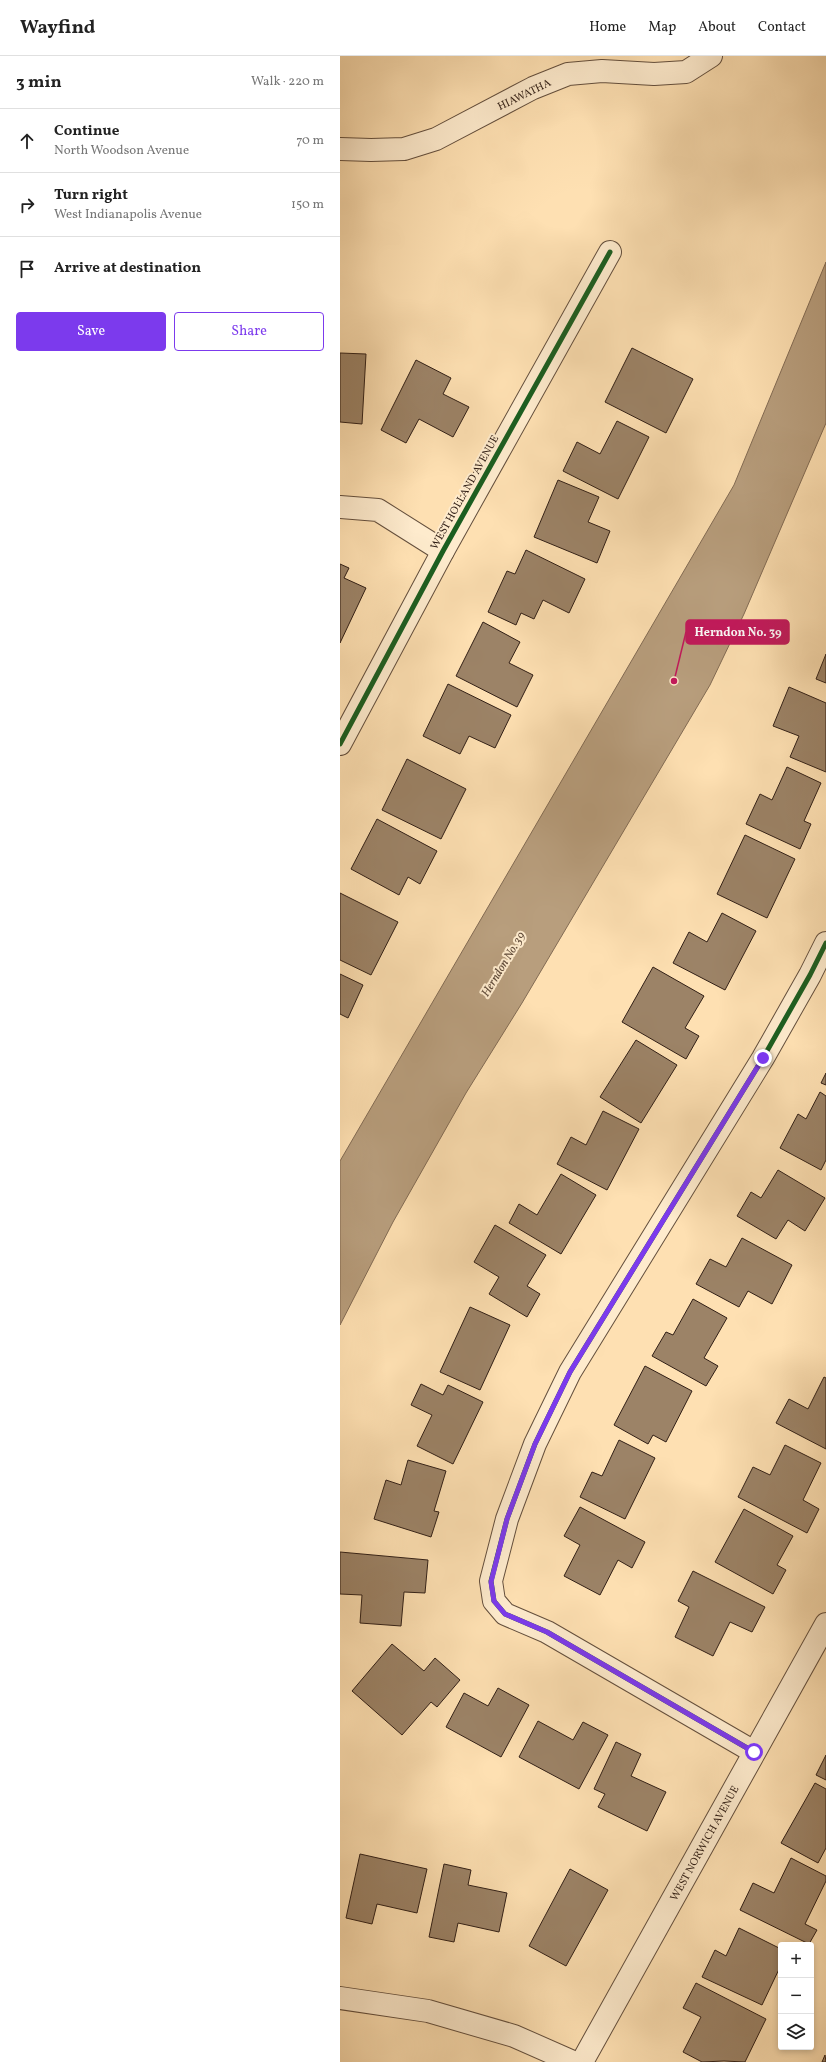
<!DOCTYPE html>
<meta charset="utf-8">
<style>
body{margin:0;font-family:Vollkorn,serif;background:#f6f6f6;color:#222}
.controls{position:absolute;right:12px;bottom:12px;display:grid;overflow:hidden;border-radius:4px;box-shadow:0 2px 6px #0003}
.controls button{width:36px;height:36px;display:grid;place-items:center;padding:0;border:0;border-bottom:1px solid #e0e0e0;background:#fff;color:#222;font:20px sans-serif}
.stop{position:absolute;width:12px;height:12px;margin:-9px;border:3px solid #7c3aed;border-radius:50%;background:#fff}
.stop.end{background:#7c3aed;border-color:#fff;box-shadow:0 1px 4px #0008}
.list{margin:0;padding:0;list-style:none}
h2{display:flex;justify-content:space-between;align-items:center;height:52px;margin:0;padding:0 16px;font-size:17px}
h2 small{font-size:13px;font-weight:400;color:#767676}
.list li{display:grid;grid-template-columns:26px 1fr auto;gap:12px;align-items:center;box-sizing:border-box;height:64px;padding:0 16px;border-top:1px solid #e0e0e0}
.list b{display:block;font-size:15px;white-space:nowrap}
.list p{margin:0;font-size:13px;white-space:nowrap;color:#767676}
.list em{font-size:13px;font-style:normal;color:#767676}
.actions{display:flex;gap:8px;padding:12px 16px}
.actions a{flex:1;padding:9px 0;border:1px solid #7c3aed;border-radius:4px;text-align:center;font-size:14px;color:#7c3aed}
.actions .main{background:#7c3aed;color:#fff}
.icon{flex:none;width:22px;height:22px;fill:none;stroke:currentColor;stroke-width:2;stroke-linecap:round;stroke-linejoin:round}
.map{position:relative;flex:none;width:486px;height:2006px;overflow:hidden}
header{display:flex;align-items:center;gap:24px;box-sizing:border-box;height:56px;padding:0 20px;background:#fff;border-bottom:1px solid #e0e0e0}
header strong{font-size:19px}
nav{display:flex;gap:22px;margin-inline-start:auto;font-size:14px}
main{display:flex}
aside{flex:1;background:#fff}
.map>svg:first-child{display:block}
.water{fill:#b89e7d;stroke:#826b54}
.building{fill:#9c8367;stroke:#311f16}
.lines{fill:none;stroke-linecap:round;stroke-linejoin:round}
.minor-casing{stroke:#644f3d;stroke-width:24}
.tertiary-casing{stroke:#644f3d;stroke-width:24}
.minor{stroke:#feebcd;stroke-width:22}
.tertiary{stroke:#feebcd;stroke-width:22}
.cycleway-casing{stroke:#feebcd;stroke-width:8}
.cycleway{stroke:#1b5e20;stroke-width:5}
.route{stroke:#7c3aed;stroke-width:5}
.labels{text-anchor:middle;stroke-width:4;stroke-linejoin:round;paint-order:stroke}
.street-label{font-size:11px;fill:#311f16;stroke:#feebcd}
.water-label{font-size:12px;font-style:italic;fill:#604b3a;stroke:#feebcd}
.leader{fill:none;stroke:#c2185b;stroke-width:1.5}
.callout-dot{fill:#c2185b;stroke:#feebcd;stroke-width:1.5}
.callout{fill:#c2185b;stroke:#c2185b;stroke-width:1.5}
.callout-label{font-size:12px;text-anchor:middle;font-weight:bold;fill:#fff}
</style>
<header>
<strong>Wayfind</strong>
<nav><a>Home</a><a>Map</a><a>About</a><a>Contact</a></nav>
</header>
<main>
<aside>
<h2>3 min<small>Walk · 220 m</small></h2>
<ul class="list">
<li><svg class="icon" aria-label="ahead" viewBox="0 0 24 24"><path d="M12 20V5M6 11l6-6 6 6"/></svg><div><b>Continue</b><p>North Woodson Avenue</p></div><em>70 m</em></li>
<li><svg class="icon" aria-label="right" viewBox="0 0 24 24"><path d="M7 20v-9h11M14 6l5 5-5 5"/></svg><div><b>Turn right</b><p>West Indianapolis Avenue</p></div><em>150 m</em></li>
<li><svg class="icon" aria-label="arrive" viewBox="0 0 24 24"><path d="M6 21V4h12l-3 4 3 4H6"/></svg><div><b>Arrive at destination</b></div></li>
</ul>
<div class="actions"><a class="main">Save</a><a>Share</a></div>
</aside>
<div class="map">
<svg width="486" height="2006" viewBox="0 0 486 2006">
<rect width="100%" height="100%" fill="#fee0b2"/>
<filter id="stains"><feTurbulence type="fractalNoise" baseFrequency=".005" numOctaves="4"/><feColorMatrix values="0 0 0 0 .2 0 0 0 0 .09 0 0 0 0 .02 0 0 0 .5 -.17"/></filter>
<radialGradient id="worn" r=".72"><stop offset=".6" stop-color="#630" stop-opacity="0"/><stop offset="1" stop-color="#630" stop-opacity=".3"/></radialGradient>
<path class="water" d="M486 206V367L404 558 370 629 182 947 126 1037 53 1166 0 1269V1105L394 429Z"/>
<g class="building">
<path d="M292 292 353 323 326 377 265 346Z"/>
<path d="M0 297 26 298 22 368 0 366Z"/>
<path d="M76 304 111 322 103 338 129 351 113 381 79 363 66 387 41 374Z"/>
<path d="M277 365 309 381 278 443 223 415 237 386 260 398Z"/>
<path d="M218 424 259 441 248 466 270 475 257 507 194 481Z"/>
<path d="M186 494 245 523 229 557 203 544 194 563 181 557 176 569 148 556 167 515 175 518Z"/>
<path d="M0 508 9 512 4 522 26 532 0 587Z"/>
<path d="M143 566 180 586 169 607 193 619 177 651 116 620Z"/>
<path d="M486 598V627L476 623Z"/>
<path d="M108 628 171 659 155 692 129 680 120 698 83 680Z"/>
<path d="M449 631 486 647V716L450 701 459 680 433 670Z"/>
<path d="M67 703 126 733 101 783 42 754Z"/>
<path d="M447 711 481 727 464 765 471 768 460 793 406 768 420 738 432 744Z"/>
<path d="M37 763 97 795 80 828 68 821 59 839 11 813Z"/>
<path d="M405 779 455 803 427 862 377 838Z"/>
<path d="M0 837 58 866 31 919 0 904Z"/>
<path d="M382 857 416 875 385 934 333 907 349 876 367 886Z"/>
<path d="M313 911 364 940 345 972 359 980 346 1003 282 966Z"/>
<path d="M0 918 23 929 8 962 0 958Z"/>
<path d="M296 984 337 1009 301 1067 260 1041Z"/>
<path d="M486 1017V1029L481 1027Z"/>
<path d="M480 1036 486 1040V1104L481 1114 440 1092 458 1058 466 1063Z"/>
<path d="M263 1055 299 1073 267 1134 217 1108 231 1081 246 1089Z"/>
<path d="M438 1114 485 1142 465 1175 448 1164 436 1183 397 1160 411 1136 421 1142Z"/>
<path d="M221 1118 256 1139 221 1198 169 1167 179 1148 197 1159Z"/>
<path d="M155 1169 206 1199 187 1230 200 1238 187 1261 149 1238 159 1221 134 1206Z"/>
<path d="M402 1182 452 1209 432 1248 408 1235 399 1251 356 1228 370 1203 386 1211Z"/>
<path d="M353 1243 387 1262 364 1302 378 1310 366 1330 312 1300 326 1276 333 1279Z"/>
<path d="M130 1251 170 1269 140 1334 100 1316Z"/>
<path d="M305 1310 352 1335 326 1386 313 1379 308 1388 274 1369Z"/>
<path d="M484 1321 486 1322V1393L436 1367 449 1343 468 1353Z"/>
<path d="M81 1328 103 1339 108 1329 143 1346 113 1408 77 1390 92 1359 71 1349Z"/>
<path d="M279 1384 315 1402 285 1463 240 1441 252 1416 262 1420Z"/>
<path d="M445 1389 481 1407 463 1444 479 1453 467 1477 398 1441 413 1411 430 1419Z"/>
<path d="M68 1404 106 1415 94 1455 99 1456 91 1481 34 1463 46 1424 61 1429Z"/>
<path d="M240 1451 305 1486 292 1512 278 1504 260 1539 224 1520 240 1489 224 1480Z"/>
<path d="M404 1453 453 1480 437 1509 446 1514 433 1538 375 1506Z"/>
<path d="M0 1496 88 1504 85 1537 64 1536 61 1570 20 1567 22 1539 0 1538Z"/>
<path d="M353 1515 425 1551 412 1576 390 1566 373 1600 335 1581 349 1551 338 1545Z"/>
<path d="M52 1588 84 1615 95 1602 120 1624 97 1651 91 1646 62 1679 12 1635Z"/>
<path d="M158 1632 189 1649 161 1701 106 1671 124 1637 148 1650Z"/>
<path d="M198 1665 233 1684 243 1666 268 1679 239 1733 179 1701Z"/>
<path d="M276 1686 301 1698 291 1720 326 1736 307 1775 258 1751 265 1738 254 1733Z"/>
<path d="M486 1699V1724L476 1719Z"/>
<path d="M475 1727 486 1733V1792L478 1807 441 1787Z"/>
<path d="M20 1798 87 1813 77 1857 37 1848 32 1868 6 1862Z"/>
<path d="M451 1802 486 1820V1825L465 1868 477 1874 469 1888 400 1854 413 1827 434 1837Z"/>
<path d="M104 1808 131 1814 128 1829 167 1837 159 1876 118 1867 114 1886 89 1881Z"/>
<path d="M230 1813 268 1834 226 1910 189 1890Z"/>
<path d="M399 1872 441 1893V1909L422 1949 362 1921 375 1894 386 1900Z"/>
<path d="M356 1927 426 1963 405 2006 384 2005 362 2006 343 1996 361 1961 343 1952Z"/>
<path d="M485 1999 486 2006H482Z"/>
</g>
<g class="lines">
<defs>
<g id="minor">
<path d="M0 93 31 94 64 93 96 83 193 32 228 18 262 15 314 18 346 16 371 0"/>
<path d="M0 451 38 454 103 495"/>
<path d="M0 688 103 495 270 196"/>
<path d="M414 1696 207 1576 165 1558 154 1545 151 1525 167 1463 195 1388 230 1316 423 1002 470 919 486 887"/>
<path d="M242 2006 486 1568"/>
</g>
<path id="tertiary" d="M0 1942 88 1955 174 1980 233 2006"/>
</defs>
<use href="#minor" class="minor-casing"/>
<use href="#tertiary" class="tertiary-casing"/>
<use href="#minor" class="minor"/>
<use href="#tertiary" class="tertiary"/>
<defs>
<g id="cycleway">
<path d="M0 688 103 495 270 196"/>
<path d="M414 1696 207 1576 165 1558 154 1545 151 1525 167 1463 195 1388 230 1316 423 1002 470 919 486 887"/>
</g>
</defs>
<use href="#cycleway" class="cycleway-casing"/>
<use href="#cycleway" class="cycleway"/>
</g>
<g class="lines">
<path class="route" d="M414 1696 207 1576 165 1558 154 1545 151 1526 167 1463 195 1388 230 1316 423 1002"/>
</g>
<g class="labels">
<g class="street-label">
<text transform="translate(184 38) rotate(-26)" y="4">HIAWATHA</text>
<text transform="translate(124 436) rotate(-61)" y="4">WEST HOLLAND AVENUE</text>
<text transform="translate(364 1787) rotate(-61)" y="4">WEST NORWICH AVENUE</text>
</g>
<g class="water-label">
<text transform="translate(163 908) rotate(-59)" y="4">Herndon No. 39</text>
</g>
</g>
<path class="leader" d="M334 625L346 576"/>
<circle class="callout-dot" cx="334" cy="625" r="4"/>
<rect class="callout" x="346" y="564" width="103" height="24" rx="4"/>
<g class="callout-label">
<text x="398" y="580">Herndon No. 39</text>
</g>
<rect width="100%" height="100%" filter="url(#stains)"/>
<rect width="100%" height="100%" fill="url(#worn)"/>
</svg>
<div class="controls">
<button>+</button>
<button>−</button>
<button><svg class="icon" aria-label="layers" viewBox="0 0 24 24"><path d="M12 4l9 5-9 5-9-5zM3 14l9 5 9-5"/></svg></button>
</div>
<div class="stop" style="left:414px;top:1696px"></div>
<div class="stop end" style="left:423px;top:1002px"></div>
</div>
</main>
